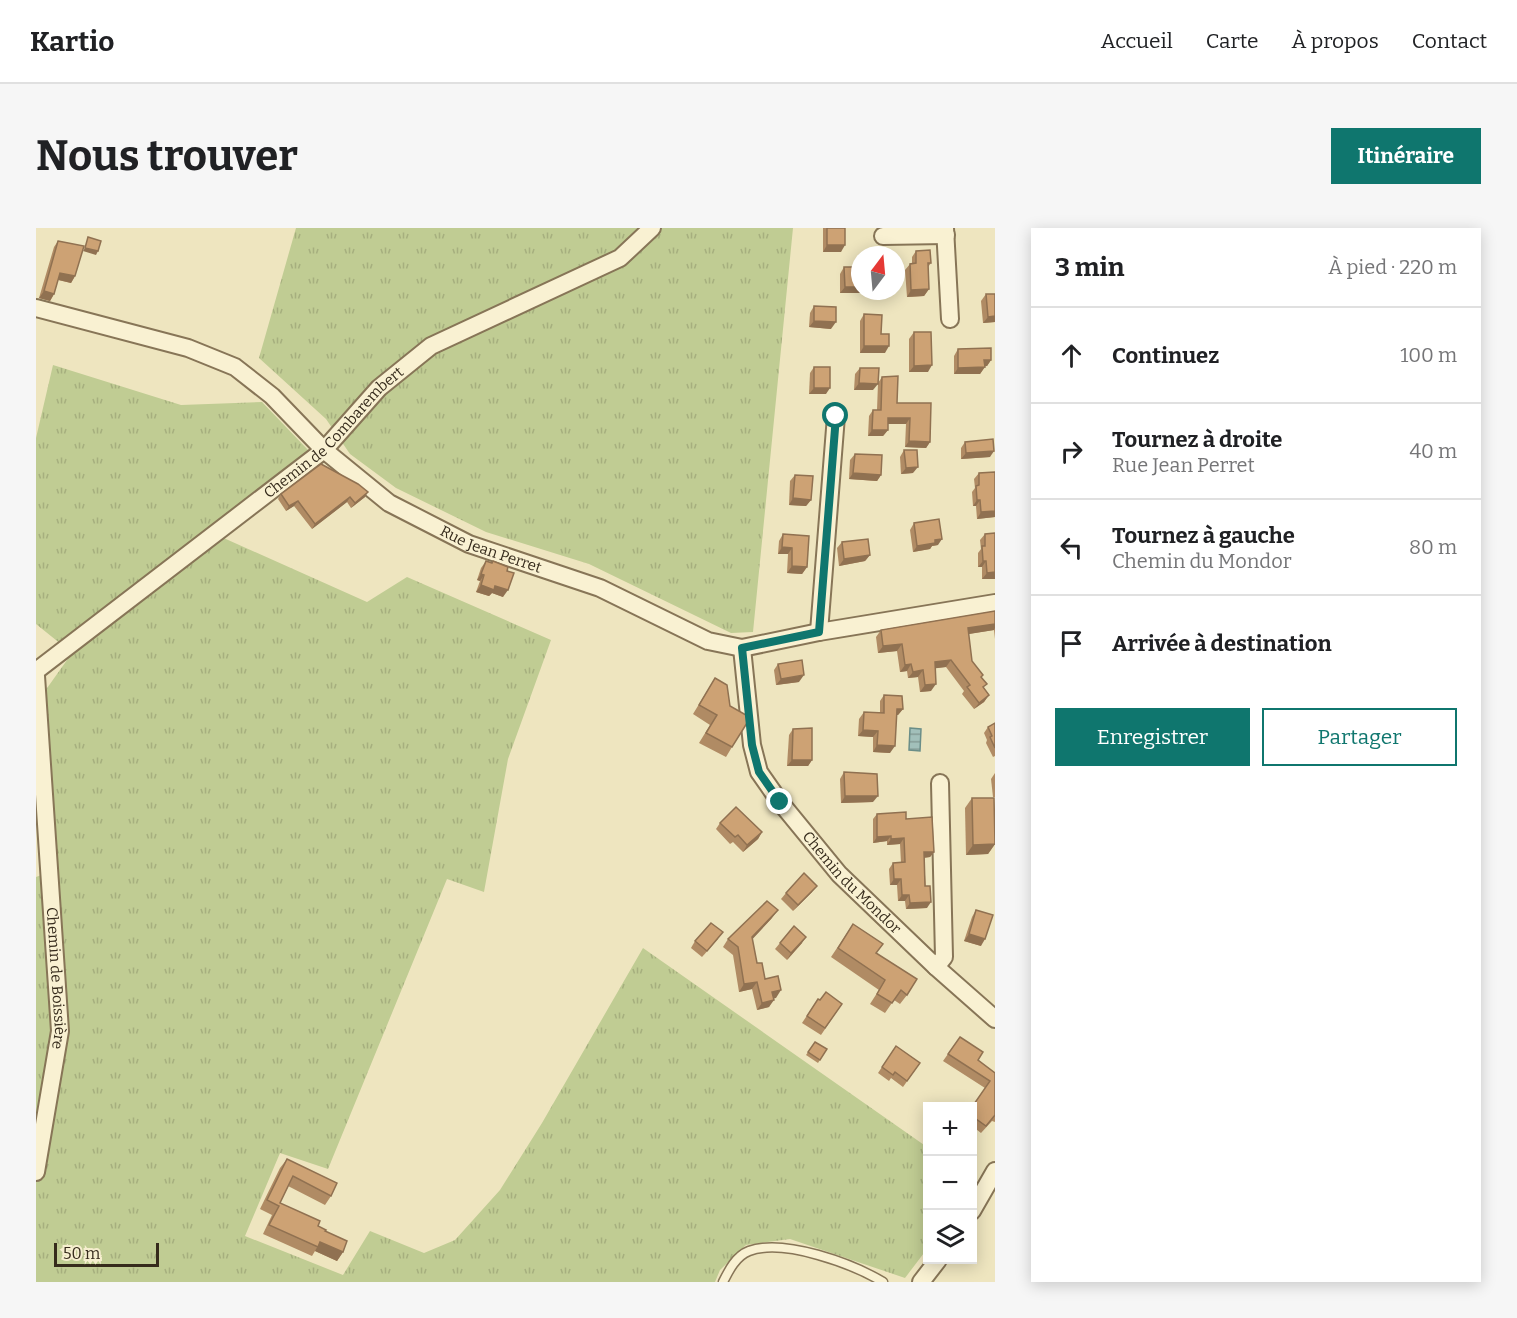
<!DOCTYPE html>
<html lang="fr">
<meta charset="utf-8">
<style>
body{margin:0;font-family:Bitter,serif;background:#f6f6f6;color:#202124}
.controls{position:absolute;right:18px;bottom:18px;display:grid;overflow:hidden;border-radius:0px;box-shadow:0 3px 15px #0003}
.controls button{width:54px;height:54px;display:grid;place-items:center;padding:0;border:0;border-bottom:2px solid #e0e0e0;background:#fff;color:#202124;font:30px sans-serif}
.compass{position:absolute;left:815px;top:18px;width:54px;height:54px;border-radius:50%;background:#fff;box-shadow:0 3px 15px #0003;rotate:16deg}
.scale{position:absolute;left:18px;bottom:15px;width:105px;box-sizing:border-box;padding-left:6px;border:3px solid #362b1c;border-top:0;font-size:16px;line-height:21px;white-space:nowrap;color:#362b1c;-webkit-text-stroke:4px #f6eecf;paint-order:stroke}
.stop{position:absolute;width:18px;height:18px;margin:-14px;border:4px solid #0f766e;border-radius:50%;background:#fff}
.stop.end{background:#0f766e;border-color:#fff;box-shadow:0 2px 6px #0008}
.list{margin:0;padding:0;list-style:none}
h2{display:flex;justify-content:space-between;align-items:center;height:78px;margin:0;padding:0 24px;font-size:26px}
h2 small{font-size:20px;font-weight:400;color:#757577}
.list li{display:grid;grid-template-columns:39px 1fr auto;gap:18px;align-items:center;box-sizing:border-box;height:96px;padding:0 24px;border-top:2px solid #e0e0e0}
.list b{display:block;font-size:22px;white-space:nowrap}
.list p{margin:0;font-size:20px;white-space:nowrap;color:#757577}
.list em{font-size:20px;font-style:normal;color:#757577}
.actions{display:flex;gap:12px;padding:18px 24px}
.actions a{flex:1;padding:14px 0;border:2px solid #0f766e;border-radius:0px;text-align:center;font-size:21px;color:#0f766e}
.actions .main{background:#0f766e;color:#fff}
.icon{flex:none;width:33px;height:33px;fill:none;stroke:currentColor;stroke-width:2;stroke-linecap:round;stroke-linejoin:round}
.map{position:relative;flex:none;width:959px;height:1054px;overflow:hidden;border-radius:0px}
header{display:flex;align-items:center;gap:36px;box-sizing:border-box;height:84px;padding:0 30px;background:#fff;border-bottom:2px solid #e0e0e0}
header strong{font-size:28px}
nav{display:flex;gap:33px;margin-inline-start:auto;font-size:21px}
.intro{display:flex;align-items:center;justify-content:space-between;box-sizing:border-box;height:144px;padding:0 36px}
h1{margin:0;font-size:42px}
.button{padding:15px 27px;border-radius:0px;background:#0f766e;color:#fff;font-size:21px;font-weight:700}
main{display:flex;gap:36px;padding:0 36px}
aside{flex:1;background:#fff;border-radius:0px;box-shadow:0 3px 15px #0003}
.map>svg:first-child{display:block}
.grass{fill:url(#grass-tufts)}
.water{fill:url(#water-rules);stroke:#6a8e88;stroke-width:1.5}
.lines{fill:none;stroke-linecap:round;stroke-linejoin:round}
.service-casing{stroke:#877557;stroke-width:11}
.minor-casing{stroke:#877557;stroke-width:20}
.service{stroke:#f9f1d2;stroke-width:8}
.minor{stroke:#f9f1d2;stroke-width:16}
.wall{fill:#b08b64}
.shaded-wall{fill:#907151}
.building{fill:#cda274;stroke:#907151;stroke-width:1.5}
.route{stroke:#0f766e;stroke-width:8}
.labels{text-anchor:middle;stroke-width:4.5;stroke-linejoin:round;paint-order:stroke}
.street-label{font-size:15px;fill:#362b1c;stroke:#f6eecf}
</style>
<header>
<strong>Kartio</strong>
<nav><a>Accueil</a><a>Carte</a><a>À propos</a><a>Contact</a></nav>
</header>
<div class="intro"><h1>Nous trouver</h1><a class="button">Itinéraire</a></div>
<main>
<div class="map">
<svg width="959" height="1054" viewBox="0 0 959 1054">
<defs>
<pattern id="grass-tufts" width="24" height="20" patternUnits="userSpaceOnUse" patternTransform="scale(1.5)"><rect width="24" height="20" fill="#c0cc93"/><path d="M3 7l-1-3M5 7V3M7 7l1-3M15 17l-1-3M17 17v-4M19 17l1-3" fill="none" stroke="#a6af7e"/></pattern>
<pattern id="water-rules" width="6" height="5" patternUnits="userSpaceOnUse" patternTransform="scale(1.5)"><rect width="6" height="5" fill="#a2c0ba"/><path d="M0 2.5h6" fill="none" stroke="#859c96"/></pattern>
</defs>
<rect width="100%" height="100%" fill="#eee5bf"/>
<g class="grass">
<path d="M260 0H757L717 404 695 405 553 336 450 304 360 260 314 226 290 191 223 130Z"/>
<path d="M17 137 145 177 226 174 273 223 172 303 331 374 371 349 515 412 472 531 448 664 411 651 292 941 244 925 209 1008 307 1047 334 1003 388 1025 419 1012 464 962 506 895 607 720 891 919V1021L869 1050 754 1011 710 1017 684 1042 679 1054H0V649L22 641 9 463 36 425 0 396V210Z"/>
</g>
<path class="water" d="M874 500 885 501 884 523 873 522Z"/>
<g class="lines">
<defs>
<path id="service" d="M687 1054C693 1042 700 1028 713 1023 748 1010 817 1036 847 1054"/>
<g id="minor">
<path d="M909 0 914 91"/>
<path d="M847 8 910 7"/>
<path id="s1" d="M0 80 152 120 199 139 236 168 288 222 353 275 433 316 564 360 672 413 706 420 783 404 959 375"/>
<path d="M783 404 800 188"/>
<path id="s2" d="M706 420 716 517 723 544 744 574 803 646 900 739 959 791"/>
<path id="s3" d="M0 443 288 222 343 160 395 118 584 30 616 0"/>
<path id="s4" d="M0 448 24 803 0 944"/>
<path d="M900 739 908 729 904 555"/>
<path d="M936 983 959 943"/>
<path d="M885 1054 902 1032"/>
</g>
</defs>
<use href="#service" class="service-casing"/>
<use href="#minor" class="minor-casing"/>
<use href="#service" class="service"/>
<use href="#minor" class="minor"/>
</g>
<g class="wall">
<path d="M787 0H809L805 24H787Z"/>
<path d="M22 13 39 48 35 55 22 52 18 66 14 73 3 70 18 19Z"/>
<path d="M880 23 895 35 892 39 893 61 888 68 871 69 869 42 874 36H876V29Z"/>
<path d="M808 39 830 65H804V46Z"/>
<path d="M950 66H959V94L947 95 945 73Z"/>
<path d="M778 78 795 101 773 99 774 85Z"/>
<path d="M828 86 845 106 849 125H824V93Z"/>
<path d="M878 104 892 144H873V111Z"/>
<path d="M922 121 955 132 951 138H949L944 146H918V128Z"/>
<path d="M778 139 790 166H773L774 145Z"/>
<path d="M824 140 837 162H818L819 146Z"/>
<path d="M846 149 861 175 894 214 890 220 869 219 870 196H852V202L847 208H832L833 188 837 182H841L842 155Z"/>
<path d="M929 214 954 229 925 231V220Z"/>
<path d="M868 222 877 245 865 246 864 229Z"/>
<path d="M819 226 845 247 841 253 813 251 814 232Z"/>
<path d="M959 244V289L941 291 940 278H937L936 264 939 260 938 251 943 245Z"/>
<path d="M759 247 775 272 770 278 753 277 754 253Z"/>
<path d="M245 266 329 269 315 280 311 274 276 301 258 278 250 283 242 271Z"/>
<path d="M878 295 902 317 896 318 894 321 877 324 874 302Z"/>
<path d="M747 306 771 339 766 346 751 345 752 326H742L743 313Z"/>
<path d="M949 306 959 351H946V339H942V325L945 321 944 312Z"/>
<path d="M806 314 834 327 829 333 803 338 801 320Z"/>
<path d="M450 333 455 335 457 333 471 343 467 369 456 365 453 368 440 364 444 353 441 352 445 340Z"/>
<path d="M959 383V411L958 402 932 406 936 433 945 449 948 460 953 467 948 474 938 481 926 466 928 463 910 439 899 440 895 463 884 464 882 449 872 450 871 443 864 444 861 423 842 425 840 409 845 402Z"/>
<path d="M742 436 763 454 740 457 738 442Z"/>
<path d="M679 450 696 519 690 529 663 515 674 497 657 486Z"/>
<path d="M848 467 867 481 862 487H860L854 525 837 524V509L822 508 823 491 828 484 844 485V473Z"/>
<path d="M959 495V528L957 529 950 515 951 512 948 505 952 499Z"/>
<path d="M757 501 776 532 772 538H751L753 507Z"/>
<path d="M808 544 837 574 805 575 804 551Z"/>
<path d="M959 545V569H957L955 551Z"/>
<path d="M936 570 959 616 952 626 930 627 929 580Z"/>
<path d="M841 586 870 591 898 624 894 629 888 630 891 680 870 681 869 673H862L861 657H854L853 641 857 635H865L864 616 851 617V613L837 615V591Z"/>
<path d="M684 595 726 604 722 611 707 624 697 614 694 616 680 601Z"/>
<path d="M776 664 757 683 745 671 750 665Z"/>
<path d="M940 682 945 718 928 713 936 689Z"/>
<path d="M736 690 716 711 721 735 740 770H737L733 779 721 782 716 761 703 764 697 727 687 719 692 711Z"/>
<path d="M817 696 871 767 864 776 858 772 849 785 834 776 843 762 795 729Z"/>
<path d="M682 711 666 729 655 720 659 713Z"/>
<path d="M744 715H766L751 732 739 721Z"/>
<path d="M782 771 784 772 806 776 785 807 766 795Z"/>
<path d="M924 809 942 832 959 845V894L956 893 945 905 936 898V879L949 860 907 833Z"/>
<path d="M779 814 791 821 782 835 770 827Z"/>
<path d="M860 818 884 835 867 859 855 850 853 853 842 845Z"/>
<path d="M251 931 295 968 289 977 252 958 244 975 289 1003 307 1024 301 1033 279 1023 276 1028 227 1006 236 987 224 981 244 940Z"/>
</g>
<g class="shaded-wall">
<path d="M791 17H809L805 24H787Z"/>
<path d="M49 20 62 23 60 27 47 23Z"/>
<path d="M24 45 39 48 35 55 19 51Z"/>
<path d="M809 59H824V63H831L830 65H804Z"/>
<path d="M893 61 888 68 871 69 875 62Z"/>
<path d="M8 63 18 66 14 73 3 70Z"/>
<path d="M959 88V94L947 95 952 89Z"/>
<path d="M778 93 800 94 795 101 773 99Z"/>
<path d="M828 118H853L849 125H824Z"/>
<path d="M948 132H955L951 138 944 139Z"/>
<path d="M896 137 892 144H873L878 138Z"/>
<path d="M949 139 944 146H918L922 140Z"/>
<path d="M823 155 842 156 837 162H818Z"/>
<path d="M778 160H794L790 166H773Z"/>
<path d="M852 190H874L870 196H848Z"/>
<path d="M836 202H852L847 208H832Z"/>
<path d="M873 213 894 214 890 220 869 219Z"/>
<path d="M958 223 954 229 925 231 930 225Z"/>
<path d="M882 239 877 245 865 246 870 240Z"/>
<path d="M817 245 845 247 841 253 813 251Z"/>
<path d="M332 264 329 269 315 280 319 275Z"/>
<path d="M314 269 311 274 276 301 279 296Z"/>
<path d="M757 270 775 272 770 278 753 277Z"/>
<path d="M941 272H944L940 278H937Z"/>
<path d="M262 273 258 278 250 283 253 278Z"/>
<path d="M959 283V289L941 291 945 284Z"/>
<path d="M906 311 902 317 896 318 894 321 877 324 881 318 899 312Z"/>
<path d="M746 319 756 320 752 326H742Z"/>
<path d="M834 327 829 333 803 338 808 331Z"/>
<path d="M947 333H950L946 339H942Z"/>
<path d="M756 338 771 339 766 346 751 345Z"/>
<path d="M959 344V351H946L951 345Z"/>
<path d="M445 346 448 347 444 353 441 352Z"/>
<path d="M445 357 459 358 472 362 467 369 456 365 453 368 440 364Z"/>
<path d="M959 396V400L958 402 927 407 932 400Z"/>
<path d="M866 416 861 423 842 425 847 418Z"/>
<path d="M915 432 910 439 894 441 899 434Z"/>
<path d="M875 436 871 443 864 444 869 437Z"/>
<path d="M887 442 882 449 872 450 877 444Z"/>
<path d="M768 447 763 454 740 457 745 451Z"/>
<path d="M900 456 895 463 884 464 889 457Z"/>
<path d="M953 467 948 474 938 481 943 475Z"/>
<path d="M861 481H867L862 487H856Z"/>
<path d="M827 502 842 503 837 509 822 508Z"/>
<path d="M841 517 859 518 854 525 837 524Z"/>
<path d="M756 532H776L772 538H751Z"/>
<path d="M809 568H842L837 574 805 575Z"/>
<path d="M726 604 722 611 707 624 711 617Z"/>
<path d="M855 608 851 613 837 615 841 609Z"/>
<path d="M868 610 864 616 851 617 855 611Z"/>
<path d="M959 616 952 626 930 627 937 617Z"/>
<path d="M888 624H898L894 629 884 630Z"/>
<path d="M858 651H865L861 657H854Z"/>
<path d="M781 658 776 664 757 683 762 677Z"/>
<path d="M866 667H873L869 673H862Z"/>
<path d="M895 674 891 680 870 681 874 675Z"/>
<path d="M742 682 736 690 711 717 716 709Z"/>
<path d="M933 706 949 711 945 718 928 713Z"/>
<path d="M770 709 766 715 751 732 755 725Z"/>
<path d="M721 754 716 761 703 764 708 756Z"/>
<path d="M745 762 740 770 730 772 736 764Z"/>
<path d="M738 772 733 779 721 782 726 775Z"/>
<path d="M284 1014 307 1024 301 1033 279 1023Z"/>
</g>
<g class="building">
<rect x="791" y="0" width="18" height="17"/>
<path d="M52 9 65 13 62 23 49 20Z"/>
<path d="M22 13 48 18 39 48 24 45 18 66 8 63Z"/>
<path d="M894 22 895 35H892L893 61 875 62 874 36 880 35V23Z"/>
<path d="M808 39H824V59H809Z"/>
<path d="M950 66H959V88L952 89Z"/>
<path d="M778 78 800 79V94L778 93Z"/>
<path d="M828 86 846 87 845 106H853V118H828Z"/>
<path d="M878 104H895L896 137 878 138Z"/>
<path d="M955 120V132H948L949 139 922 140V121Z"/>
<rect x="778" y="139" width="16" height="21"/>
<path d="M824 140H843L842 156 823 155Z"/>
<path d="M862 148 861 175H895L894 214 873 213 874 190H852V202H836L837 182H845L846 149Z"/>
<path d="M957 211 958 223 930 225 929 214Z"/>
<path d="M868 222H881L882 239 870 240Z"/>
<path d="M819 226 846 227 845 247 817 245Z"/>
<path d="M285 236 322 256 332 264 319 275 314 269 279 296 262 273 253 278 245 266Z"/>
<path d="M959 244V283L945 284 944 272H941L940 258 943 257V245Z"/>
<path d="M759 247 777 248 775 272 757 270Z"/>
<path d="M903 291 906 311 899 312V315L881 318 878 295Z"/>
<path d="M959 305V344L951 345 950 333H947L946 318H949V306Z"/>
<path d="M747 306 773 308 771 339 756 338V320L746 319Z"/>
<path d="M832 311 834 327 808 331 806 314Z"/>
<path d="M450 333 456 335 457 333 472 339 471 343 478 345 472 362 459 358 458 362 445 357 448 347 445 346Z"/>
<path d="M959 383V396L932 400 936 433 947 447 945 449 951 456 947 459 953 467 943 475 931 459 934 457 915 432 899 434 900 456 889 457 887 442 877 444 875 436 869 437 866 416 847 418 845 402Z"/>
<path d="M766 432 768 447 745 451 742 436Z"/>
<path d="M679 450 691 457 694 478 710 487 711 495 696 519 670 505 681 487 663 477Z"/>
<path d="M848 467 866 468 867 481H861L859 518 841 517 842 503 827 502 828 484 848 485Z"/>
<path d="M959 495V520L954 509 956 508 952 499Z"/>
<path d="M776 500V532H756L757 501Z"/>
<path d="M808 544 841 546 842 568H809Z"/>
<path d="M936 570H958L959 616 937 617Z"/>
<path d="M700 579 726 604 711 617 702 607 699 609 684 595Z"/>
<path d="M870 584V591L896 589 898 624H888L889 658H894L895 674 874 675 873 667H866L865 651H858L857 635 869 634 868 610 855 611V608L841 609V586Z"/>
<path d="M768 645 781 658 762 677 750 665Z"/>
<path d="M731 673 742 682 716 709 721 735H726L729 751 742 748 745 762 736 764 738 772 726 775 721 754 708 756 702 719 692 711Z"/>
<path d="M940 682 957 687 949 711 933 706Z"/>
<path d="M675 695 687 704 671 723 659 713Z"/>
<path d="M817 696 847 716 840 725 881 751 871 767 865 762 856 775 841 766 849 752 802 720Z"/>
<path d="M758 698 770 709 755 725 744 715Z"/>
<path d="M790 764 806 776 789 800 771 788 782 771 784 772Z"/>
<path d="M924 809 947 824 942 832 959 845V887L950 898 936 888V879L954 853 912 826Z"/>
<path d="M779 814 791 821 784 832 772 824Z"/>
<path d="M860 818 884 835 871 853 859 844 857 847 846 839Z"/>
<path d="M251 931 301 955 295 968 257 948 244 975 284 993 282 998 290 1002 289 1003 311 1013 307 1024 284 1014 282 1019 233 997 243 978 231 972Z"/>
</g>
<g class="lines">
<path class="route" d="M744 574 723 544 716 517 706 420 783 404 800 188"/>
</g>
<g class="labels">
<g class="street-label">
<text dy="5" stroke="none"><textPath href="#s3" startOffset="382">Chemin de Combarembert</textPath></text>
<text dy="5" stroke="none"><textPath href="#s1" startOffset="526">Rue Jean Perret</textPath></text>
<text dy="5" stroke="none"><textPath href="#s2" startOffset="270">Chemin du Mondor</textPath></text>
<text dy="5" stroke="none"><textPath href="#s4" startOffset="303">Chemin de Boissière</textPath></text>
</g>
</g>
</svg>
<div class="controls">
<button>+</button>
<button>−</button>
<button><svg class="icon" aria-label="layers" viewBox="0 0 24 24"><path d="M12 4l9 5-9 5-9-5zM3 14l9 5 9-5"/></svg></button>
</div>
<svg class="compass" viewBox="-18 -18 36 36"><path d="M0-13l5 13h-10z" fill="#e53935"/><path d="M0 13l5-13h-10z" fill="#757577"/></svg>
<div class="scale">50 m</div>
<div class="stop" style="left:800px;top:188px"></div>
<div class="stop end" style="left:744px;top:574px"></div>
</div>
<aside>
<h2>3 min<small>À pied · 220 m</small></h2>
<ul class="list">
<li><svg class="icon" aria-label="ahead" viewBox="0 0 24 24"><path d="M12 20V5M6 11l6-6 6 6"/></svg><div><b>Continuez</b></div><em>100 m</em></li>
<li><svg class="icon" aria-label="right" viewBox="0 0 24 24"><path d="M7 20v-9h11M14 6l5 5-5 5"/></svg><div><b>Tournez à droite</b><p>Rue Jean Perret</p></div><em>40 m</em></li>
<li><svg class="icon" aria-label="left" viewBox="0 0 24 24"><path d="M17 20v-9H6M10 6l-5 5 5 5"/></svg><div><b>Tournez à gauche</b><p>Chemin du Mondor</p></div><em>80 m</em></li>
<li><svg class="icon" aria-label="arrive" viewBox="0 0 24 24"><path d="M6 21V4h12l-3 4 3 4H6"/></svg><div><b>Arrivée à destination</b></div></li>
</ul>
<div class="actions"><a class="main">Enregistrer</a><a>Partager</a></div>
</aside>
</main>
